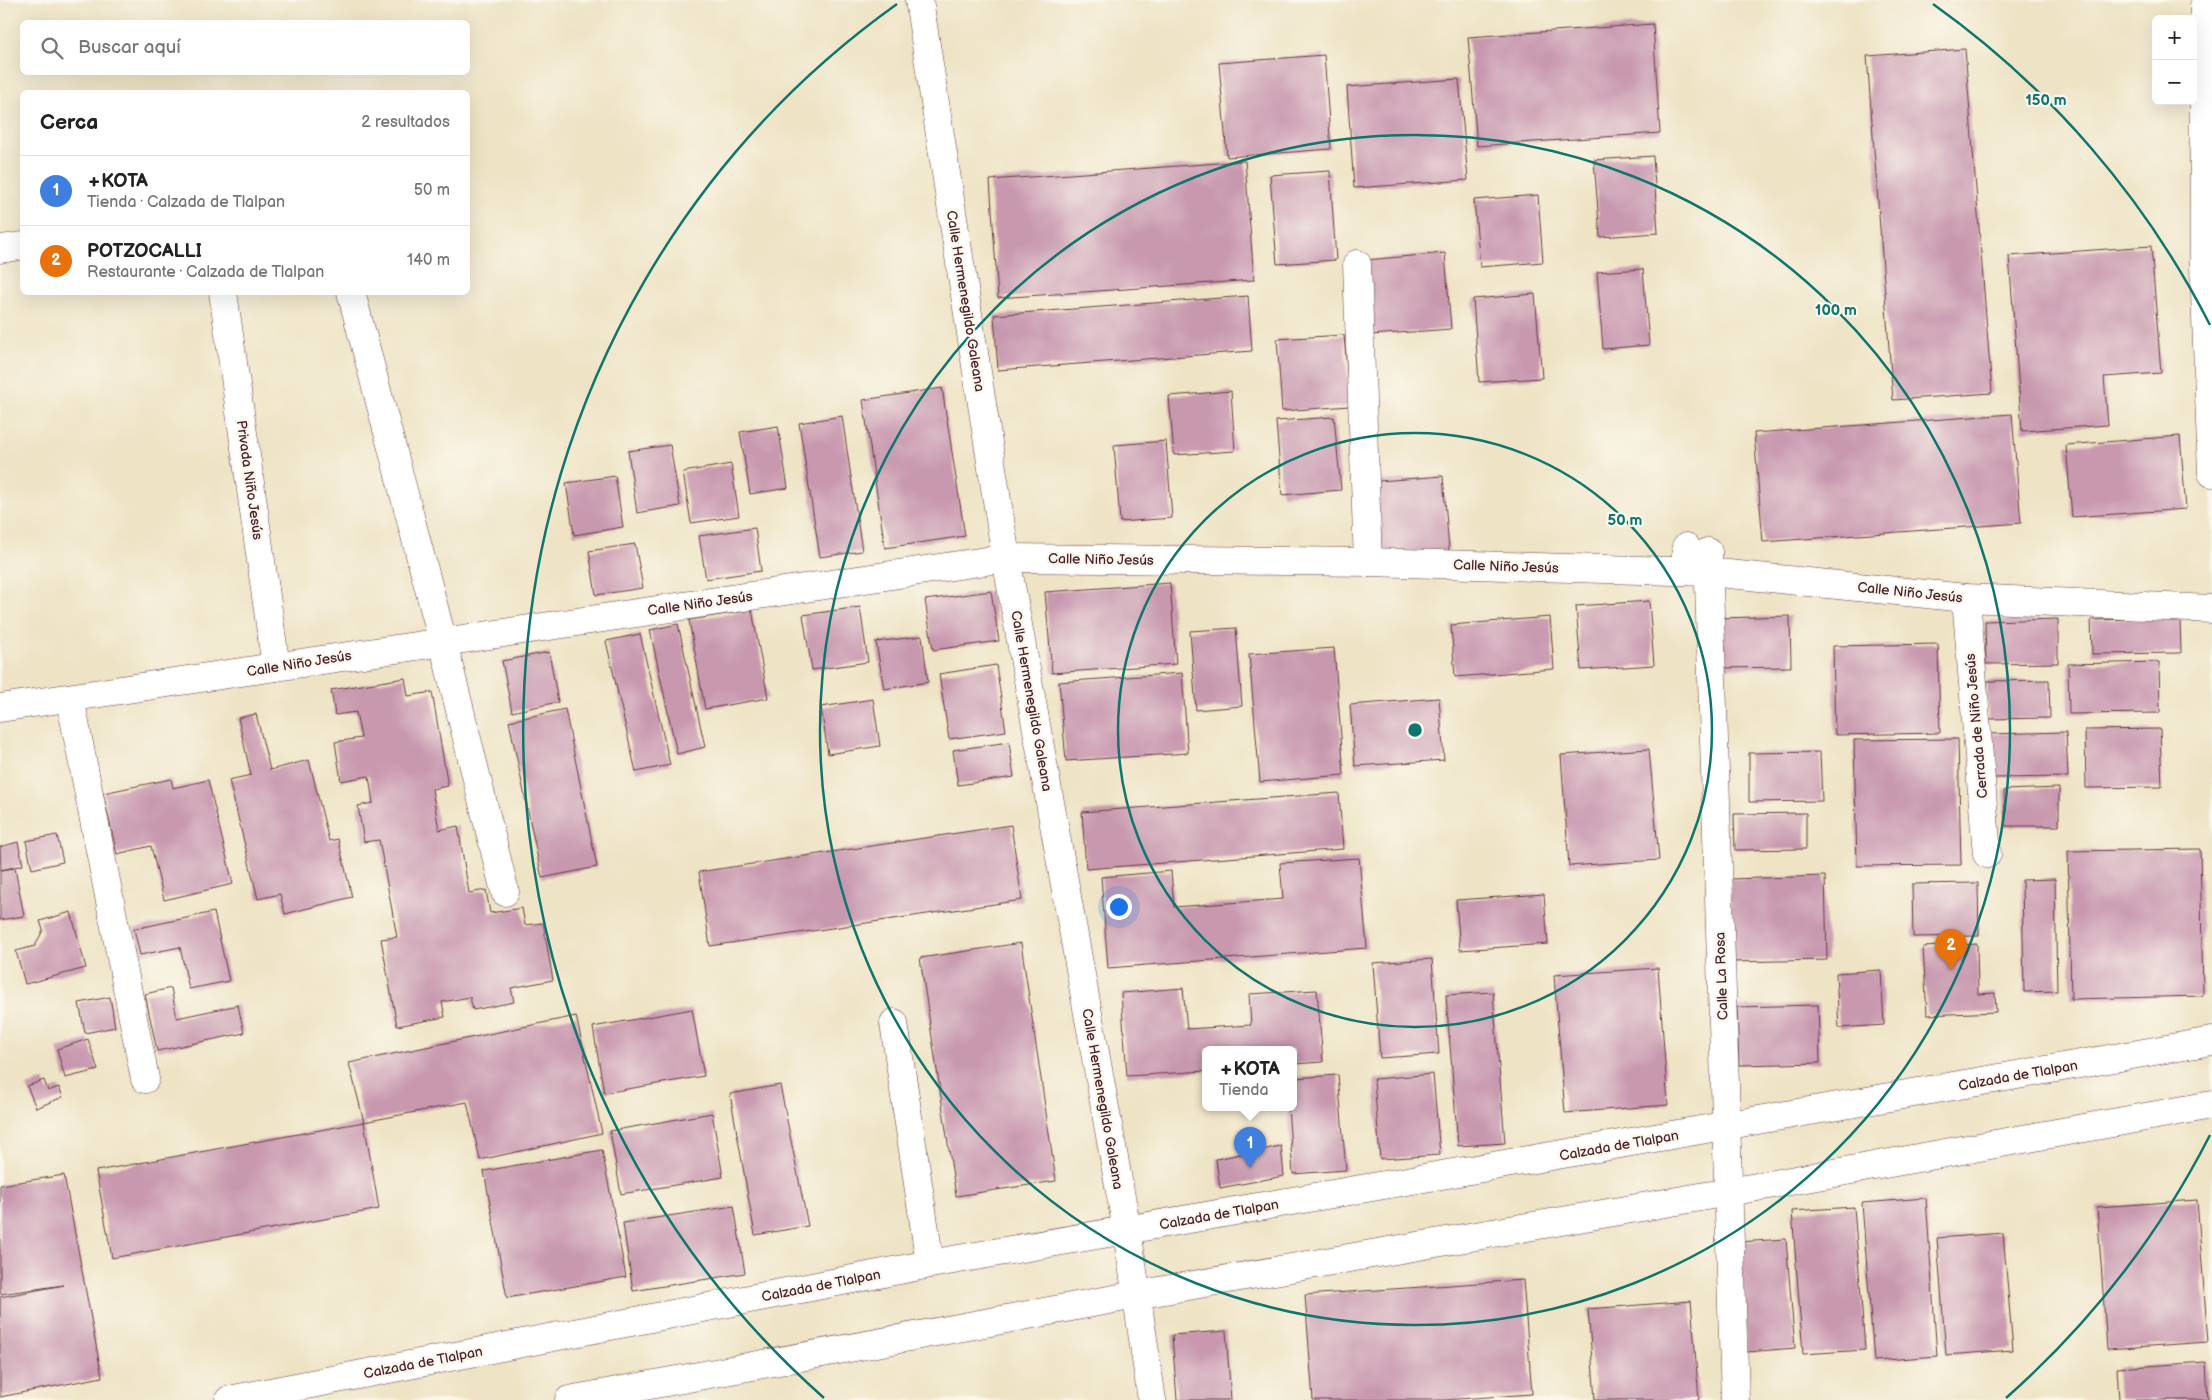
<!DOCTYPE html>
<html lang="es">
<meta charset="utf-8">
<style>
body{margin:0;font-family:"Balsamiq Sans",sans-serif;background:#f6f6f6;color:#222}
.controls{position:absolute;right:15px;top:15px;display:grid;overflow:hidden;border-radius:8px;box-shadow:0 5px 20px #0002}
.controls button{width:45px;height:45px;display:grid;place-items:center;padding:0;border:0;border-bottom:1px solid #e0e0e0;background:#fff;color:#222;font:25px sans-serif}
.you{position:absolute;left:1118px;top:906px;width:18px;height:18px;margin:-12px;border:4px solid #fff;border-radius:50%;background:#1a73e8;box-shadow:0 0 0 8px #1a73e833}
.badge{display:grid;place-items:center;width:32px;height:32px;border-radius:50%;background:#d93025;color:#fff;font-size:16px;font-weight:700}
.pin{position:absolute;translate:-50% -41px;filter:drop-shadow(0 1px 2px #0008)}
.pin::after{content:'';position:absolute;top:26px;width:18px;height:15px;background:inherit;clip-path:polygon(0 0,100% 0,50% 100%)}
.popup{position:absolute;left:1202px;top:1046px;width:95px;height:65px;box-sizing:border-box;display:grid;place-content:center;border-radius:8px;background:#fff;filter:drop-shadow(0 1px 4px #0005);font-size:16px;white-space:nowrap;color:#767676}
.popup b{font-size:19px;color:#222}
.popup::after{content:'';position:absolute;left:50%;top:100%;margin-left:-10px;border:10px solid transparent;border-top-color:#fff}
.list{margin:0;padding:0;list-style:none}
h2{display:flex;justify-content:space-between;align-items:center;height:65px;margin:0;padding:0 20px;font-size:21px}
h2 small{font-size:16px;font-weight:400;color:#767676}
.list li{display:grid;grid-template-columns:32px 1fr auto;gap:15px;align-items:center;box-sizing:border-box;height:70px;padding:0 20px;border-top:1px solid #e0e0e0}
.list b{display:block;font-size:19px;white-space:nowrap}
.list p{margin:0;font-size:16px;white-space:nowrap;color:#767676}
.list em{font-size:16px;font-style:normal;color:#767676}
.icon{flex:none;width:28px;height:28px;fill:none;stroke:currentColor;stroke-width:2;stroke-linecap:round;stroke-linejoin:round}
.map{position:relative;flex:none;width:2212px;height:1400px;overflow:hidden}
.search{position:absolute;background:#fff;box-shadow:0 5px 20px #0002;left:20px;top:20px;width:450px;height:55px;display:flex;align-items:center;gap:12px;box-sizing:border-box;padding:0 18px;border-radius:8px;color:#767676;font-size:19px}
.panel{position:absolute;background:#fff;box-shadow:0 5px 20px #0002;left:20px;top:90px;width:450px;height:205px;border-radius:8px}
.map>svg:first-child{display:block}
.building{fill:#c898af}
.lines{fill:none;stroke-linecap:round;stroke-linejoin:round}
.minor-casing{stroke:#633c42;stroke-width:29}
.major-casing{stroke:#633c42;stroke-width:29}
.minor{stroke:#fff;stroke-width:28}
.major{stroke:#fff;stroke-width:28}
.ring{fill:none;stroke:#0f766e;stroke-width:2.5}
.labels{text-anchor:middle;stroke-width:4.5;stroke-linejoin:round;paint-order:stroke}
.street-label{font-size:14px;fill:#4a1f2b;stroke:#fbf7ec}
.centre{fill:#0f766e;stroke:#fbf7ec;stroke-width:2.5}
.ring-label{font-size:15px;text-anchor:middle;font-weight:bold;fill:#0f766e;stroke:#fbf7ec;stroke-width:4.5;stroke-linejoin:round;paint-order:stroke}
</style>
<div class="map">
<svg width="2212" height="1400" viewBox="0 0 2212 1400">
<rect width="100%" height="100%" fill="#fbf7ec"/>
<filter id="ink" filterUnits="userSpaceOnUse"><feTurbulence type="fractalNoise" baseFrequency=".02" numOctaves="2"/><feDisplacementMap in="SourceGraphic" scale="10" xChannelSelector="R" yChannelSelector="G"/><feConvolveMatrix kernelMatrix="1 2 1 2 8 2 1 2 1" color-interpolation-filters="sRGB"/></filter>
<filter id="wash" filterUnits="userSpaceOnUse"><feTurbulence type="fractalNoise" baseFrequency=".0096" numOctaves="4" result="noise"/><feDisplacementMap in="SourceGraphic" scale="20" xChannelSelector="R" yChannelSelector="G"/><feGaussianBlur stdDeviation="1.12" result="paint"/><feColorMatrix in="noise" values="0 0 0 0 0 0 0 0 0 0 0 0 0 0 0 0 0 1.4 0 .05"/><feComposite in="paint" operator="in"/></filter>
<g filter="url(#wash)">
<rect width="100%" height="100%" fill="#eee3c5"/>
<g id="blocks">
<g class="building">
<path d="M1653 24 1660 133 1477 146 1468 37Z"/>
<path d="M1965 49 1992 393 1893 400 1867 56Z"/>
<path d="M1324 55 1331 149 1227 157 1219 63Z"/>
<path d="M1459 79 1468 180 1354 188 1347 87Z"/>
<path d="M1653 156 1658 233 1600 237 1594 160Z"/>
<path d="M1245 161 1254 280 998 298 990 180Z"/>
<path d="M1330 171 1336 260 1277 264 1270 175Z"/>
<path d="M1538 195 1543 262 1480 267 1474 200Z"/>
<path d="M2151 246 2161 373 2104 377 2108 425 2022 431 2009 256Z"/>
<path d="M1445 253 1451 329 1371 335 1366 260Z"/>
<path d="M1643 269 1649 345 1603 349 1597 272Z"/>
<path d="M1535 294 1542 378 1479 382 1473 299Z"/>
<path d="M1248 296 1252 351 998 370 994 315Z"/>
<path d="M1344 335 1350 406 1282 411 1277 339Z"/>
<path d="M942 388 965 536 885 548 863 400Z"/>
<path d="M1231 391 1235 451 1174 455 1169 396Z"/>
<path d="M2012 414 2021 523 1763 542 1754 433Z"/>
<path d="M842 416 862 551 820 557 799 423Z"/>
<path d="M1334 417 1341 490 1282 495 1276 421Z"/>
<path d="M778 426 788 488 750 494 740 432Z"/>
<path d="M2180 436 2186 509 2072 517 2066 445Z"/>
<path d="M1166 441 1172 518 1120 522 1114 445Z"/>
<path d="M670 445 680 506 637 513 628 451Z"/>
<path d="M731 464 739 516 691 523 683 472Z"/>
<path d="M615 476 623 527 574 535 566 483Z"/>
<path d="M1443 476 1449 550 1373 556 1367 482Z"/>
<path d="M755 528 761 571 706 579 699 536Z"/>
<path d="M635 544 643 588 596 595 589 551Z"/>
<path d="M1170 583 1176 664 1052 673 1045 592Z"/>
<path d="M991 591 999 641 933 650 925 600Z"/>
<path d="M1649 601 1654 665 1581 670 1576 606Z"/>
<path d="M860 607 868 662 812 670 803 615Z"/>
<path d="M752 610 768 698 705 709 689 620Z"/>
<path d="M1790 616 1791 667 1721 668 1720 618Z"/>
<path d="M1550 617 1554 669 1455 677 1451 625Z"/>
<path d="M2180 618 2181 653 2092 654 2091 620Z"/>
<path d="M2058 619V663L1986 664 1985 621Z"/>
<path d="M678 624 705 747 677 754 650 630Z"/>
<path d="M1236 628 1242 706 1196 710 1190 631Z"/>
<path d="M640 634 670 765 636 772 606 641Z"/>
<path d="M922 636 928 682 884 689 876 642Z"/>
<path d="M1938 644 1940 733 1835 735 1833 646Z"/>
<path d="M1334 648 1344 775 1260 782 1249 654Z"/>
<path d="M549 652 558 702 512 712 502 661Z"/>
<path d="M2159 662 2160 713 2069 714 2068 664Z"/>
<path d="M996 665 1006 731 949 739 939 674Z"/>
<path d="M1182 673 1188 753 1066 761 1059 682Z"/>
<path d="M405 678 408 696 432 692 448 786 432 789 439 830 458 826 469 893 486 890 490 913 522 908 525 925 543 923 553 980 511 988 514 1002 473 1010 470 997 442 1002 445 1017 397 1026 381 939 397 937 379 840 364 842 358 806 373 803 369 776 341 781 335 742 361 738 356 712 335 715 331 690Z"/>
<path d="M2049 680 2050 718 1988 719 1987 681Z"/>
<path d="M1439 698 1444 760 1355 766 1350 705Z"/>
<path d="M873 699 880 746 828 754 821 707Z"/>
<path d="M565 709 597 867 542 878 509 721Z"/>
<path d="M256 714 270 770 309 760 329 841 338 839 352 897 285 914 280 894 258 899 229 780 251 775 238 718Z"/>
<path d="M2160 729 2162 787 2086 788 2085 730Z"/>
<path d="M2066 732 2068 777 1990 778 1989 734Z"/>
<path d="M1958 739 1961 865 1857 866 1854 740Z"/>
<path d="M1009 742 1014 777 958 785 953 750Z"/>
<path d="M1649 749 1659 860 1569 866 1561 755Z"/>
<path d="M1820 752 1822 801 1749 802V753Z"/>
<path d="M171 779 173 788 208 780 233 884 164 900 151 846 117 854 103 793Z"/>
<path d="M2059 788V826H2005L2004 790Z"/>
<path d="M1339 793 1343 849 1086 869 1082 812Z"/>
<path d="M1806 813V849L1735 850 1734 814Z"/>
<path d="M1011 825 1022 900 710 946 699 872Z"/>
<path d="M57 835 63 862 32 869 26 841Z"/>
<path d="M18 842 23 865 1 870 0 847Z"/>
<path d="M2200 849 2203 996 2071 999 2068 851Z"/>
<path d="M1359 858 1367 948 1108 968 1101 877 1171 871 1174 907 1283 899 1280 863Z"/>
<path d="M15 868 24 916 0 920V870Z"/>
<path d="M1825 876 1827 960 1731 962 1730 879Z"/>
<path d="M2055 879 2057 991 2024 992 2022 880Z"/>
<path d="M1978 883 1979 936 1913 937 1912 884Z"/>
<path d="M1544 894 1548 944 1460 950 1456 900Z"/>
<path d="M71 912 86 968 25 984 16 951 35 946 43 930 40 921Z"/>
<path d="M214 912 229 981 189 989 180 947 140 955 134 929Z"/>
<path d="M1021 943 1056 1181 956 1196 920 958Z"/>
<path d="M1977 944 1978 994 1995 993 1996 1012 1927 1015 1923 947Z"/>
<path d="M1432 959 1439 1054 1380 1058 1373 963Z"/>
<path d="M1658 968 1668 1105 1565 1113 1554 975Z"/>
<path d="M1881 970 1884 1025 1839 1028 1836 973Z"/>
<path d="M171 988 177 1018 238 1005 244 1033 157 1051 145 994Z"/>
<path d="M1183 988 1187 1029 1251 1025 1249 994 1317 990 1323 1062 1294 1064V1049H1206V1071L1127 1076 1121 993Z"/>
<path d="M1493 992 1505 1143 1458 1146 1446 995Z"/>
<path d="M110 997 115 1027 85 1033 79 1003Z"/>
<path d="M1818 1005 1820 1063 1739 1065 1737 1007Z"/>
<path d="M692 1009 704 1076 604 1093 593 1027Z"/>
<path d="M576 1016 602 1133 480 1160 467 1102 364 1122 349 1063Z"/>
<path d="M88 1039 98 1070 65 1078 57 1049Z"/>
<path d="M1433 1074 1440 1155 1380 1159 1374 1079Z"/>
<path d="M1338 1075 1346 1170 1293 1174 1288 1107H1294V1078Z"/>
<path d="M44 1080 48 1091 59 1087 63 1097 36 1108 27 1086Z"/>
<path d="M780 1085 808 1226 755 1235 730 1094Z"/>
<path d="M712 1113 723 1177 621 1194 610 1131Z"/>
<path d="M364 1122 379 1209 112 1258 96 1171Z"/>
<path d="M1281 1146 1284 1176 1220 1188 1216 1159Z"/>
<path d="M602 1150 626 1277 507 1298 484 1171Z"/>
<path d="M64 1175 102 1377 0 1397V1297L64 1285 0 1294V1185Z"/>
<path d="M1926 1198 1937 1356 1874 1361 1862 1203Z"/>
<path d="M2197 1200 2208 1342 2107 1349 2097 1207Z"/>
<path d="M734 1206 745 1273 633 1291 623 1223Z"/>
<path d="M1854 1207 1865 1350 1803 1354 1792 1211Z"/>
<path d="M2003 1233 2013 1350 1946 1355 1937 1238Z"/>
<path d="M1786 1239 1795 1348 1747 1352 1738 1242Z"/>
<path d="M1523 1280 1532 1394 1444 1400H1313L1305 1295Z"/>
<path d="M1691 1301 1699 1400H1595L1588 1309Z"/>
<path d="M1226 1331 1231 1400H1177L1172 1335Z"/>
<path d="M2206 1362 2208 1400H2119L2117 1368Z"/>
</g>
</g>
</g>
<g filter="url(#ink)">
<use href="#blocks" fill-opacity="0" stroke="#633c42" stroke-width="1"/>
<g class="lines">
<defs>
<g id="minor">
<path d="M919 0 1006 558 1127 1230 1152 1400"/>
<path d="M2204 6V266L2212 473"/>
<path d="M0 249 22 246"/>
<path d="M1357 264 1368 562"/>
<path d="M223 292 276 667"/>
<path d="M351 292 443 642 505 892"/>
<path d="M1686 547V571"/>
<path d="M1708 552 1735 1400"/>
<path d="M1966 598 1987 854"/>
<path d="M70 698 145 1079"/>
<path d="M0 708 1006 558 1368 562 1709 572 1966 598 2212 609"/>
<path d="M894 1023 930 1264"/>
</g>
<g id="major">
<path d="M229 1400 930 1264 2212 1041"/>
<path d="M569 1400 1136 1295 1729 1192 2212 1105"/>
</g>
</defs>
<use href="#minor" class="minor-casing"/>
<use href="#major" class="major-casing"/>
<use href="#minor" class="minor"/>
<use href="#major" class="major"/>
</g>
</g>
<g class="ring">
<circle cx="1415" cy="730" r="297"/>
<circle cx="1415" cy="730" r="595"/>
<path d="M2210 1135A892 892 0 0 1 2006 1398M824 1398A892 892 0 0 1 897 4M1933 4A892 892 0 0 1 2210 325"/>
</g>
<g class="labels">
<g class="street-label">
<text transform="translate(966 301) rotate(81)" y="5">Calle Hermenegildo Galeana</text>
<text transform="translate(250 480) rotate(82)" y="5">Privada Niño Jesús</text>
<text transform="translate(1101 559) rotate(1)" y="5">Calle Niño Jesús</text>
<text transform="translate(1506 566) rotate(2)" y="5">Calle Niño Jesús</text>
<text transform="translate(1910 592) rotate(6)" y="5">Calle Niño Jesús</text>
<text transform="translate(700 603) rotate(-8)" y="5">Calle Niño Jesús</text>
<text transform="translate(299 663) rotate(-9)" y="5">Calle Niño Jesús</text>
<text transform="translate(1032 701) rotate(80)" y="5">Calle Hermenegildo Galeana</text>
<text transform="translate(1976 726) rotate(-95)" y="5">Cerrada de Niño Jesús</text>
<text transform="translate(1721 976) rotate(-92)" y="5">Calle La Rosa</text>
<text transform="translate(2018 1075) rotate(-10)" y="5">Calzada de Tlalpan</text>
<text transform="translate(1103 1099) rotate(80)" y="5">Calle Hermenegildo Galeana</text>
<text transform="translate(1619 1145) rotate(-10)" y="5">Calzada de Tlalpan</text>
<text transform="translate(1219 1214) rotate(-10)" y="5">Calzada de Tlalpan</text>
<text transform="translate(821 1285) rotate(-11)" y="5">Calzada de Tlalpan</text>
<text transform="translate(423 1362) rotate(-11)" y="5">Calzada de Tlalpan</text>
</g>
</g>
<circle cx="1415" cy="730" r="8" class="centre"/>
<g class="ring-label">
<text x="2046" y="105">150 m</text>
<text x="1836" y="315">100 m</text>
<text x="1625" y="525">50 m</text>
</g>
</svg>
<div class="controls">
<button>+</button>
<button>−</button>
</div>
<div class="you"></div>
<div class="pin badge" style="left:1250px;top:1168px;background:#3f7fe0">1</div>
<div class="popup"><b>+KOTA</b>Tienda</div>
<div class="pin badge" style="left:1951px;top:970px;background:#e8710a">2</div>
<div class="search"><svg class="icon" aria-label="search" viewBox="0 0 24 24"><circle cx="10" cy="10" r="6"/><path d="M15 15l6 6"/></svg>Buscar aquí</div>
<section class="panel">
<h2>Cerca<small>2 resultados</small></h2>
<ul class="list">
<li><span class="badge" style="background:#3f7fe0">1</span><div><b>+KOTA</b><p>Tienda · Calzada de Tlalpan</p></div><em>50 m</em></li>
<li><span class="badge" style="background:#e8710a">2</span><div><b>POTZOCALLI</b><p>Restaurante · Calzada de Tlalpan</p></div><em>140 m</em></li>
</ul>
</section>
</div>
